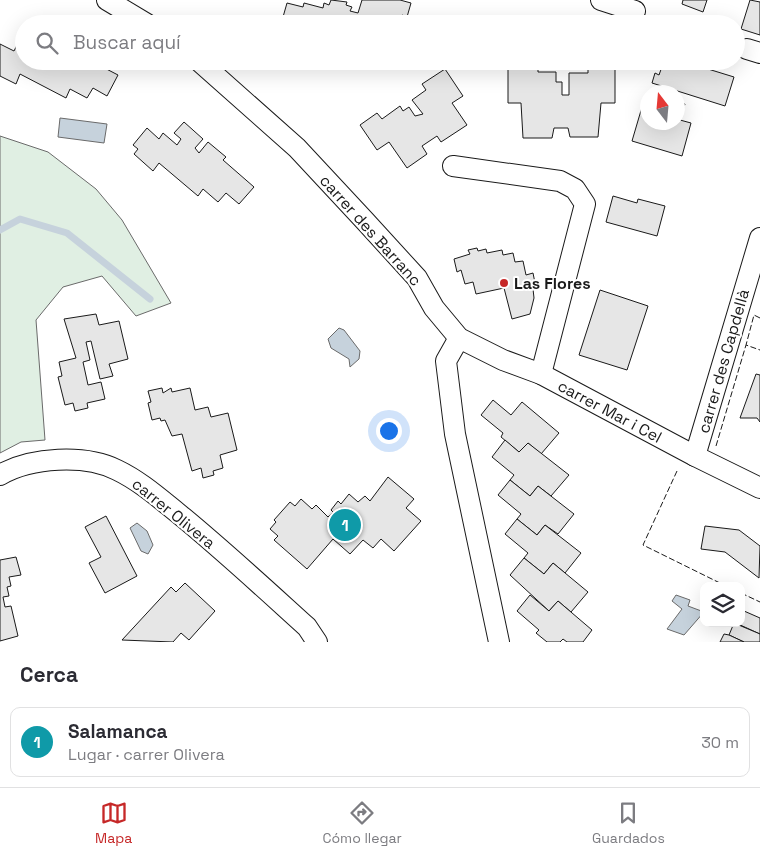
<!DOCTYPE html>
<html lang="es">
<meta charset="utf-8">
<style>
body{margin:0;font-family:"Space Grotesk",sans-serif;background:#f7f7f7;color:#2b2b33}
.controls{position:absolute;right:15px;bottom:15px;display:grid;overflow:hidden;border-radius:10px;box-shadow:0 5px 20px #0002}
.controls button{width:45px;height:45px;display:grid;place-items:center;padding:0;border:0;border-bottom:1px solid #e1e1e2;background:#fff;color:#2b2b33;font:25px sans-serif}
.compass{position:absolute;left:640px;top:85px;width:45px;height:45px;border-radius:50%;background:#fff;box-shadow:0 5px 20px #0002;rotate:344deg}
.you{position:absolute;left:388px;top:430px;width:18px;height:18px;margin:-12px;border:4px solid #fff;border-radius:50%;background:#1a73e8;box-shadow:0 0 0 8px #1a73e833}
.badge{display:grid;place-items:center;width:32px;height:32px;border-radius:50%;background:#c62828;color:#fff;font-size:16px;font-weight:700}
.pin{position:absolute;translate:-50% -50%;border:2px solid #fff;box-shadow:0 1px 5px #0006}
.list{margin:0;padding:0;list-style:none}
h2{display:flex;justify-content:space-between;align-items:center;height:65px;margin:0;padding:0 20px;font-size:21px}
h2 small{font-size:16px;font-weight:400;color:#7c7c81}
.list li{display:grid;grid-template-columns:32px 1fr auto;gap:15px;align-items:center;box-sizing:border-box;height:70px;margin:0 10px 10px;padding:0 10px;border:1px solid #e1e1e2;border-radius:10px}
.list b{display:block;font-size:19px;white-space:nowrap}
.list p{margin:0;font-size:16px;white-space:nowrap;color:#7c7c81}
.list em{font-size:16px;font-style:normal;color:#7c7c81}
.icon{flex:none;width:28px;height:28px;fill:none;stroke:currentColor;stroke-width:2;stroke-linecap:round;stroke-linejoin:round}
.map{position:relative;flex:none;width:760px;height:642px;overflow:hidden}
.search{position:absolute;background:#fff;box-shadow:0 5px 20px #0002;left:15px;right:15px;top:15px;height:55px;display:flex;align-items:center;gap:12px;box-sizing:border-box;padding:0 18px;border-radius:28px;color:#7c7c81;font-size:19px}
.sheet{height:145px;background:#fff}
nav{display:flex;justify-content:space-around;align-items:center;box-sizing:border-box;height:70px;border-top:1px solid #e1e1e2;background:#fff;font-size:14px;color:#7c7c81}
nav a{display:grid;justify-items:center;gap:2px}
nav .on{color:#c62828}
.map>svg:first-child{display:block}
.green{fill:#e0efe3;stroke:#6a6a6a}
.water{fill:#c6d2dc;stroke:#6a6a6a}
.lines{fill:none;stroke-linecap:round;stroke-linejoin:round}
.stream{stroke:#c6d2dc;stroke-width:7}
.building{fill:#e6e6e6;stroke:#1a1a1a}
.minor-casing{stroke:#1a1a1a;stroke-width:22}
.minor{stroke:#fff;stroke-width:20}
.fence{stroke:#1a1a1a;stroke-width:1;stroke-dasharray:6 2.5;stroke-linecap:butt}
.poi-dot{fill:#c62828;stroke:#fff;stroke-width:2}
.labels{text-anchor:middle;stroke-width:4;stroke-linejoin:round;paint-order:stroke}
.street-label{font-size:16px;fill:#1a1a1a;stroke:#fff}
.poi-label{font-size:16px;font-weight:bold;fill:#1a1a1a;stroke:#fff;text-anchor:start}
</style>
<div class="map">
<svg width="760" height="642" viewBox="0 0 760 642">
<rect width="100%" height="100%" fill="#fff"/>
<path class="green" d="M0 136 48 152 96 189 122 220 171 303 136 316 102 276 63 287 36 320 45 440 21 442 0 453Z"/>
<g class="water">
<path d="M60 118 107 124 104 143 58 137Z"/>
<path d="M339 328 344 330 360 351 359 359 350 367 349 359 331 348 328 339Z"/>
<path d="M137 523 147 531 153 545 148 554 141 551 130 528Z"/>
<path d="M676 595 690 600 688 606 704 612 684 635 667 629 682 609 672 601Z"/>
</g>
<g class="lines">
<path class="stream" d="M0 230 20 219 67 233 150 299"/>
</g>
<g class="building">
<path d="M331 0 347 2 346 5 352 7 350 11 358 13 362 0H400L411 3 407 17 402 15 399 24H287L288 19 283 17 287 3 303 7 304 3 323 8 324 3 329 5Z"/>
<path d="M683 0H707L703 12 682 4Z"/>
<path d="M750 0 760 2V35L741 29Z"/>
<path d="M0 44 14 51 17 45 24 48V61H91L118 75 107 96 93 88 87 98 70 89 66 98 20 74 16 84 0 76Z"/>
<path d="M664 61H682L734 77 725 106 652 83 655 73 659 75Z"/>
<path d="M508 67H538V72H556V82H562V95H569V73H588V69H615V103H601L598 137H570L568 128H554L552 138H523L521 103H508Z"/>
<path d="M445 69 463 96 452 103 467 125 441 142 437 136 422 146 427 154 407 168 389 142 377 150 360 125 377 113 382 119 400 106 403 111 409 107 415 116 423 114 412 100 426 90 422 84Z"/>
<path d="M678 102 685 104 680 120 691 123 682 156 632 141 642 107 648 109V122H678Z"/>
<path d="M184 122 203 139 195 148 199 153 208 142 226 157 223 160 254 187 239 204 226 193 218 202 203 189 198 196 159 163 153 171 134 154 138 149 133 145 147 128 159 139 163 133 177 145 181 139 174 133Z"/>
<path d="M613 196 637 203 638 199 665 206 657 236 606 222Z"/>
<path d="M477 248 478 251 486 249 487 253 502 250 503 255 513 253 515 262 523 261 526 275 533 273 536 288 533 289 534 298 530 314 512 319 504 288 476 294 473 282 465 284 461 270 457 272 454 259 470 254 468 250Z"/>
<path d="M600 290 648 306 627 370 579 355Z"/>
<path d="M96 314 99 325 119 321 128 359 109 364 113 376 100 379 91 341 86 342 90 360 83 362 88 385 101 382 105 399 87 403 88 408 75 411 73 403 65 405 58 377 62 376 59 362 76 358 64 319Z"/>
<path d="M756 374 760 375V422L757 418H740Z"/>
<path d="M162 388 163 393 171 388 172 392 190 388 195 410 208 407 211 417 228 413 237 450 220 455 223 468 213 471 214 475 203 478 201 468 192 471 182 434 172 436 165 420 161 421 160 418 152 420 148 403 151 402 148 391Z"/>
<path d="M493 400 511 415 522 402 559 433 541 454 528 443 519 452 501 437 503 433 481 415Z"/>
<path d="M505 440 519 452 528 443 569 475 551 496 538 486 530 496 510 480 514 475 492 457Z"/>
<path d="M388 477 414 499 406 508 421 521 394 551 381 539 373 548 363 540 350 554 333 539 307 569 274 540 278 536 270 529 276 522 274 520 290 502 295 506 301 499 312 509 316 505 328 517 333 512 331 510 338 501 341 504 349 494 358 502 365 496 370 501Z"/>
<path d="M510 480 530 496 538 486 574 514 558 534 545 525 537 535 517 519 521 514 498 495Z"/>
<path d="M106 516 137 576 105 593 89 563 101 557 85 527Z"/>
<path d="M517 519 537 535 545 525 581 553 565 573 553 563 544 574 524 558 528 553 505 534Z"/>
<path d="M705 526 739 530 760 546 759 578 725 552 701 549Z"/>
<path d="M16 557 21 575 9 577 11 586 7 587 9 596 3 597 5 607 11 606 18 636 0 641V560Z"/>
<path d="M524 558 544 574 553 563 588 592 571 612 558 601 549 611 510 575Z"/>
<path d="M185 583 215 611 189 640 181 633 173 642 122 640 171 587 176 592Z"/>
<path d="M530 595 549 611 558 601 592 630 583 642H567L563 639 560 642H547L536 633 539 630 517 611Z"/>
<path d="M744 611 760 618V634L738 624 741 623Z"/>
<path d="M734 623 760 634V642H744L729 635Z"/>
<path d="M724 634 729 635 744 642H720Z"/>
</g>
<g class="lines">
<defs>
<g id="minor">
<path d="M107 0 147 24"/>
<path d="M601 0 635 11"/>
<path d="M747 49 760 53"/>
<path d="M199 61 297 148 365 221 417 278 434 308 459 338 503 360 541 374 695 456 760 488"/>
<path d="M453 166 560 181 575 189 585 204 541 374"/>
<path d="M459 338 446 361 455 434 499 642"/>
<path d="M695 456 760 238"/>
<path d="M0 475C31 457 85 454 117 470 140 481 159 498 179 514 223 550 265 589 307 627L317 642"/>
</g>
</defs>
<use href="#minor" class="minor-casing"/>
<use href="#minor" class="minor"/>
<g class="fence">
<path d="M760 318 754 315 746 345 760 350"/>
<path d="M716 446 746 345"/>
<path d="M677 471 643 545 726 586"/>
<path d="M741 593 760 602"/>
</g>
</g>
<circle class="poi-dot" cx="504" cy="283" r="5"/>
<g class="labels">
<g class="street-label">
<text transform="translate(371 230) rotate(48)" y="6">carrer des Barranc</text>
<text transform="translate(723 361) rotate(-74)" y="6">carrer des Capdellà</text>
<text transform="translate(610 411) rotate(28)" y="6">carrer Mar i Cel</text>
<text transform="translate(174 513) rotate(39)" y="6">carrer Olivera</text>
</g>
<g class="poi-label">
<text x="514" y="289">Las Flores</text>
</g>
</g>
</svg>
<div class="controls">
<button><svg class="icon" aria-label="layers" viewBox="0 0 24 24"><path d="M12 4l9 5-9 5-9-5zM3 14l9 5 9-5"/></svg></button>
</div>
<svg class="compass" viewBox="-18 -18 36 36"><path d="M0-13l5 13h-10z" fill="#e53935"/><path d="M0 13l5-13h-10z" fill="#7c7c81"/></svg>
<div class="you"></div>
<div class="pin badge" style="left:345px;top:525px;background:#0f9aa8">1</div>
<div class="search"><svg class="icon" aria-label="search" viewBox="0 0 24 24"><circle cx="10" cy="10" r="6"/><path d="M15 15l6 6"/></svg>Buscar aquí</div>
</div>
<section class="sheet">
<h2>Cerca<small></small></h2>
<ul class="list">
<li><span class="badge" style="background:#0f9aa8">1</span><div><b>Salamanca</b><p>Lugar · carrer Olivera</p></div><em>30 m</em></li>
</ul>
</section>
<nav>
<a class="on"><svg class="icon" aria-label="map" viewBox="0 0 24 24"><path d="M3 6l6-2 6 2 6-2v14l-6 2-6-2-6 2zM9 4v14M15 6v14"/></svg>Mapa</a>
<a><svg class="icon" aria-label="directions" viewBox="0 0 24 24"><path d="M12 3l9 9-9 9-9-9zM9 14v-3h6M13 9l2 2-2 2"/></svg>Cómo llegar</a>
<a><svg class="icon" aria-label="saved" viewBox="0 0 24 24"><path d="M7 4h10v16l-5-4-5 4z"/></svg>Guardados</a>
</nav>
